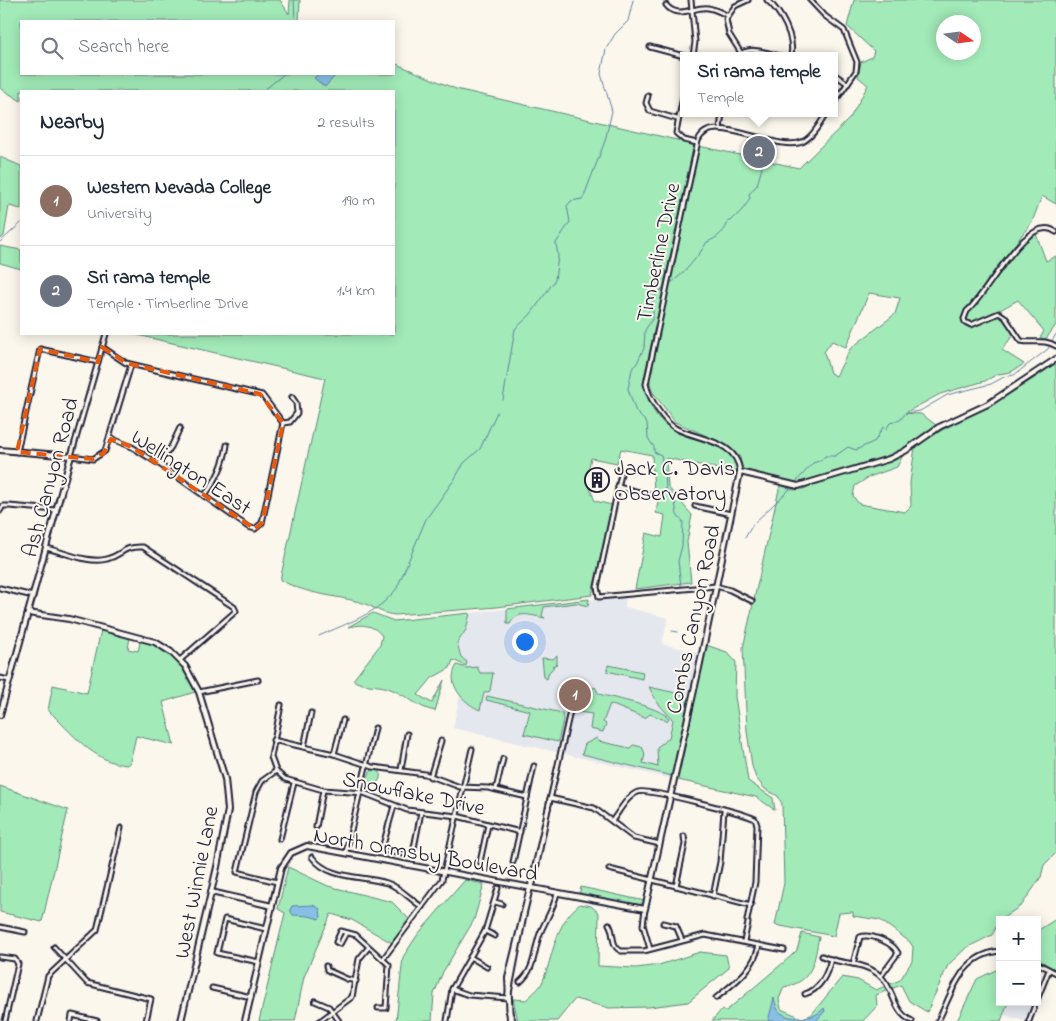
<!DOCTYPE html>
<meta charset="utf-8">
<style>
body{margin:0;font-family:"Indie Flower",sans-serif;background:#f2f2f3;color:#1f2937}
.controls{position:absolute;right:15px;bottom:15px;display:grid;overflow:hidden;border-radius:0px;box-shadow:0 2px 12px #0003}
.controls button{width:45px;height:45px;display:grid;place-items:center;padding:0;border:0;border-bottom:1px solid #e0e1e3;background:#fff;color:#1f2937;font:25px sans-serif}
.compass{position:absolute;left:936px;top:15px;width:45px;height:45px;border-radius:50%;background:#fff;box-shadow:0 2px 12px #0003;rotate:103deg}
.you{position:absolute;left:524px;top:641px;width:18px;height:18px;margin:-12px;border:4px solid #fff;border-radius:50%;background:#1a73e8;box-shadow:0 0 0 8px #1a73e833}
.badge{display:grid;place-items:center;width:32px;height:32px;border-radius:50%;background:#7c3aed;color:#fff;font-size:16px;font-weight:700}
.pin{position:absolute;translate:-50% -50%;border:2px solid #fff;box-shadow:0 1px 5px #0006}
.popup{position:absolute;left:680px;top:52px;width:158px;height:65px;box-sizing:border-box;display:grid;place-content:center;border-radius:0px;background:#fff;filter:drop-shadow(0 1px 4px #0005);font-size:16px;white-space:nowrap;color:#747a83}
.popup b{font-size:19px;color:#1f2937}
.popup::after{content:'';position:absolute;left:50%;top:100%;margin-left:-10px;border:10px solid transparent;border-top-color:#fff}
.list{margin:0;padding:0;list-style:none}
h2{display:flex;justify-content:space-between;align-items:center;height:65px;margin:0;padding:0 20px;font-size:21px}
h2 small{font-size:16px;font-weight:400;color:#747a83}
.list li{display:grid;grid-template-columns:32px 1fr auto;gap:15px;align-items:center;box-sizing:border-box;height:90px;padding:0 20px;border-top:1px solid #e0e1e3}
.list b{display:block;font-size:19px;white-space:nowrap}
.list p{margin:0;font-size:16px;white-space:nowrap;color:#747a83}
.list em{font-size:16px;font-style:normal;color:#747a83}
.icon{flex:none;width:28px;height:28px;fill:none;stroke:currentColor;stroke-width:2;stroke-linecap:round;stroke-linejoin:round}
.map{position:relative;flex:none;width:1056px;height:1021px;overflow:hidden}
.search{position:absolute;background:#fff;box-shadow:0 2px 12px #0003;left:20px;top:20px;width:375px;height:55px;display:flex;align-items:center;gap:12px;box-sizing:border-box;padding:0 18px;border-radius:0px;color:#747a83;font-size:19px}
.panel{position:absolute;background:#fff;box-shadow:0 2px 12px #0003;left:20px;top:90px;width:375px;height:245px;border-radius:0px}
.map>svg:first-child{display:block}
.built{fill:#e4e7ee}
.green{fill:#a2eab8;stroke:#62867a;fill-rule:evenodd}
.water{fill:#87bfe5;stroke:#5f80a1}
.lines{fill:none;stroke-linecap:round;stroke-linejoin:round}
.stream{stroke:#5f80a1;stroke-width:1}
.minor-casing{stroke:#22223b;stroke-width:7}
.tertiary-casing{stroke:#22223b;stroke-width:8}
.minor{stroke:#fbf7ec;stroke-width:3}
.tertiary{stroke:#fbf7ec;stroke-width:4}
.marked{fill:none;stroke:#e8590c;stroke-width:4;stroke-dasharray:10 6;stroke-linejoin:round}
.labels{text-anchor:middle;stroke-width:4;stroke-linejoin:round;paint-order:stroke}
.street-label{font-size:22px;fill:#22223b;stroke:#fbf7ec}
.poi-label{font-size:22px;fill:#22223b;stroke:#fbf7ec;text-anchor:start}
</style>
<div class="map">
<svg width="1056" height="1021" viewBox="0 0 1056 1021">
<rect width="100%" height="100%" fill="#fbf7ec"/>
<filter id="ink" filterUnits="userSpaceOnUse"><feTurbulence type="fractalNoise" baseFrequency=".02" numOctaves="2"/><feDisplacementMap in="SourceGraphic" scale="10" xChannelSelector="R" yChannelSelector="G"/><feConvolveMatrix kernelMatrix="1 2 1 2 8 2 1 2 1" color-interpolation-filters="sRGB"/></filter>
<g filter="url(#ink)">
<g class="built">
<path d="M626 596 625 607 668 618 662 644 700 653 672 779 453 728 467 662 462 657 457 643 466 630 470 613Z"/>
<path d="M1008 1002 1031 1006 1025 1021 1003 1015Z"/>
</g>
<g class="green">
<path d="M0 0H280L289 14 290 0H300L299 21H21V74H394V63L456 89 694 144 644 378C652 460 731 424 738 473L666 458 668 487 692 515 687 542 691 582 635 589 646 533 662 537 665 515 656 513 659 495 654 493 652 455 621 449 617 463 591 458 586 479 595 501 612 505 592 595 497 607 395 615C382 614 374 607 363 603 331 594 311 596 280 580L325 378 133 334H394V91H21V101L0 88Z"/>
<path d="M854 0H1056V204L1042 196 1032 222 987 280 990 286 1023 242 1036 234 1046 261 1056 256V325L1046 339 1040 338 1044 331 1018 300 1000 310 1013 335 1002 350 1024 364 1011 372 998 374 985 381 940 394 905 413 921 414 936 425 896 453 798 483 742 469 740 457 725 444 675 422 652 391 649 378 699 146 799 168 850 118 868 85 858 77 861 62 872 57 874 51 847 26ZM944 22H974V52H944ZM869 293 900 298 895 314 850 349 836 376 830 373 824 352 832 341 846 347Z"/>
<path d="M0 157 21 166V209L9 206 4 236 0 239Z"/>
<path d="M0 246 21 250V269L0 263Z"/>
<path d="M1056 363V853L1044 865 1041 877 1022 905 1000 920 992 935 966 948 948 965 927 1012 909 1001 901 985 876 995 877 1006 863 1021H712L722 1009 726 1011 790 957 797 950 802 933 819 937C814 960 814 982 784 987L779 999 781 1009 802 1018 811 1015 842 977 858 980 876 990 900 980 912 961 913 947 910 942 880 920 853 916V912L839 913 834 936 775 925 784 883 782 804 778 796 765 789 756 778 752 766 747 731 743 648 780 485 794 490 803 489 904 453 897 467 869 477 855 486 853 496 859 504 905 512 911 506 910 483 915 447C960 416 1012 397 1056 363Z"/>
<path d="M589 599 588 606 576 603 544 607 542 616 545 618C531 616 518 609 510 624H507V609Z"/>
<path d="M373 613 394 621 470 613 466 630 457 643 461 657 467 662 466 666 453 660 450 668 432 678 418 695 432 703 444 680 435 711C418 708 405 694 388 688 376 684 363 687 353 680L380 645 382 636C373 624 362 624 348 627Z"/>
<path d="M101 630 130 637 128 649 138 651 141 639C167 649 186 665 195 692L163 702 174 745 136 736 130 762 127 765C94 763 71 732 48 710L53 685 87 693Z"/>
<path d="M706 645 727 652 736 662 735 696 748 781 773 798 775 810 756 797 678 780Z"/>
<path d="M557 655V664L552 666 554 667 549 672 547 679 544 677 542 658 553 659Z"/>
<path d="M457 665 467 668 477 667 480 673H493L490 691 484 693 480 710C463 703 445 683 457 665Z"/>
<path d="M608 665 643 672 642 679 607 671Z"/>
<path d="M595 687 599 694C616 699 657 706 669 718L667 721 650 714 645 718 610 704 603 722 606 724 603 732 590 729 592 714 578 712V698Z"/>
<path d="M649 687 685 695 689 699 672 776 582 754 585 744 597 738 598 741 630 748 633 745 642 747 645 754 643 763 658 767 657 747 669 738 673 720 657 702Z"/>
<path d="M487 696 562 713 563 720 558 742 524 734 530 711 486 700Z"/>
<path d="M373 768 379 769C383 778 378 784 370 788L366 784 368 776Z"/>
<path d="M0 786 68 810 42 922 0 912Z"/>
<path d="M288 867 328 886 392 902 410 920 392 943 352 920 331 914 304 977 295 1021H259L285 913 278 909Z"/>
<path d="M465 880 484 884 474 920 443 972 434 994 432 1021H396L403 957 418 934Z"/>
<path d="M581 887 645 901 639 905 579 895Z"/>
<path d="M580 904 591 906 599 913 598 966 636 968 659 965 700 952 726 955 729 968 688 1002 649 1007 609 1008 575 999 557 1021H518L513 999 526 1000C531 995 539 989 542 983 554 955 554 924 580 904Z"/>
<path d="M1056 919V970L1037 959V931Z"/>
<path d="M1000 968V1002H1008L1001 1021H957L977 979Z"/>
</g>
<g class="water">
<path d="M318 74H332L335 76 325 87 314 78Z"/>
<path d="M313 905 320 909 321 917 319 919 309 916 293 915 290 910 292 906Z"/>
<path d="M774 998C775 1002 776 1006 778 1010 787 1021 814 1021 824 1008L825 1011 816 1021H768Z"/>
</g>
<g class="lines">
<g class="stream">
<path d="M294 0 295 21"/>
<path d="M263 91 284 74"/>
<path d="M0 242 21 223"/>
<path d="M669 284C683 276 700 254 707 242 716 239 727 230 728 221H731L743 209 750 198 749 194 757 185 764 161"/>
<path d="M664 287 653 298V318L645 330 644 348 637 363 632 369 628 389 636 412 647 423 648 438 654 447V452L661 455 662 460 660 463 665 472 666 490C682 498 670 514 683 521L682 546 678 561 681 586"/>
<path d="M1052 341 1056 334"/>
<path d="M503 400 515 329 531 314 555 280 558 256 556 243 570 222 567 206 571 201 582 199 584 196 605 141 612 111 601 74 606 49 615 34 628 21 633 0"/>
<path d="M795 483 813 463 822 460 825 456H835L848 447 856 450 875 441 883 427 886 429 890 423 900 420 906 413 920 411 947 395 991 384 1004 377 1014 375 1048 349 1050 345"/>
<path d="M745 538 753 524 791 488"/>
<path d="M672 631 678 632"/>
<path d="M319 636C347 623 378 614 397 588L426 519 454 480 464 463 480 449 497 412"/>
</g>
<defs>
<g id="minor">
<path d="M691 0 695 42 693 56"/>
<path d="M767 0C781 12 795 37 791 56"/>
<path d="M810 0 825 16 844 30 857 62 856 71 834 103"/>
<path d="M666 5C678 20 694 6 708 8 715 9 722 13 727 15"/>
<path d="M650 47 684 56"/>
<path d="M741 53 729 34 726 19 735 6 748 0"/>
<path d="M738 56C749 45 767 53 780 56"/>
<path d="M834 74 848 84"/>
<path d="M684 92 676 133 684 140 697 143"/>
<path d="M648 96 646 103 650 111 677 119"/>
<path d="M720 129 722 113"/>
<path d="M1056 232C1027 210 986 297 967 311L964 319 965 322 971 325 999 313 1005 317 1021 341C1034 344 1043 338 1056 346"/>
<path d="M106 334 71 456 93 459 105 451 131 365"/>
<path d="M102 347 126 363 262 395 283 423"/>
<path d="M283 423 290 422 297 413 296 403 292 397"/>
<path d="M110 438 132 447 159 464 248 527 255 529 262 523 283 423"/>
<path d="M17 452 40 349 98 362"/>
<path d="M159 464 171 447 180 428"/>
<path d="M619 469 621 474 597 587 599 597 716 586 730 590 752 601"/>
<path d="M740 472C737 440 699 440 677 429 663 422 649 398 646 384L698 141C711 109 775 153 802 142 813 137 820 123 827 113"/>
<path d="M618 487 656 496"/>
<path d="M204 496C217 480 224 465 227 445"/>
<path d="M695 506 731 514"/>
<path d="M0 511 3 506H9L56 510"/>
<path d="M46 548C64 552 89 564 107 559 123 555 122 546 143 547L234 607 236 611 180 660"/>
<path d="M0 588 33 596"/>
<path d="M0 678 9 680"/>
<path d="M199 692 258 680"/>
<path d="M281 705 271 757 276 771 285 779 323 790 364 793 407 810 457 816 520 832"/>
<path d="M273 740 334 754 373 767 425 774 460 787 488 788 527 797"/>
<path d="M304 747 311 713"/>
<path d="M334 754 343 720"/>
<path d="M401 770 407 734"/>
<path d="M276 771 262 781 256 792 237 872 277 882"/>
<path d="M430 777 441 741"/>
<path d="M496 789 503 759"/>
<path d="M550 798 594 808 634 838 660 844"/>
<path d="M394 806 383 845 386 851 410 855 413 853 421 812"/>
<path d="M612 821C619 812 627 796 638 792 647 788 743 813 755 819L757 825 755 882 747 920"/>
<path d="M316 827 323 790"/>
<path d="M280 839 294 783"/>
<path d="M346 852 375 728"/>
<path d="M312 857C329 880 361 875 387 883 400 887 411 900 422 907"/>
<path d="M480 862 488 825"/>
<path d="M513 862 534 766"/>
<path d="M609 869 751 905"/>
<path d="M676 886 685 844 684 836"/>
<path d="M530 888 573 698"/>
<path d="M530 888 533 884 550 799"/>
<path d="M713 896 720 862 724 811"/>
<path d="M495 902 502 904"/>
<path d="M645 909 643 925 650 949"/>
<path d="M663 923 676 926 682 940"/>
<path d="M609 924C615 933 610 946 621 951H644L705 935 784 950"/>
<path d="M0 927 25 932"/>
<path d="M485 931 495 936"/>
<path d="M346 933 340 944 336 942 341 931 356 935 389 965 386 1008H378"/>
<path d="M744 941 748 923"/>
<path d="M54 947 87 983 151 999 146 1021"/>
<path d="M822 956C840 965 862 961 878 974 895 987 891 1011 912 1021"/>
<path d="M0 957 15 959 18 964 5 1021"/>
<path d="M470 957 487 967"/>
<path d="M383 959 442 880 472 749"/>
<path d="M259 962 217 953 225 919 266 929"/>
<path d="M1037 963 1056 973"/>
<path d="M853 964 860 937C871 933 893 943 898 953L881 976"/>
<path d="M326 966 327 970 347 979 356 981"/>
<path d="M520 982C537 968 533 947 542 929 548 916 554 907 557 893"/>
<path d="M212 988 251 997"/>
<path d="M452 989 469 995 508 998"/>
<path d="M805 994C821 989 827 974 831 959"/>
<path d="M716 998C735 982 754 970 759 945"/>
<path d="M1037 1000 1049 970"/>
<path d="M315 1001 329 1007 339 1021"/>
<path d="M37 1021 48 976 97 930 121 828"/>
<path d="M71 1021 72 1015 97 1021"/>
<path d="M320 1021 352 997 359 959 368 948"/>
<path d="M447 1021 452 989 485 931 498 888"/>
<path d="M938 1021C953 991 961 955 1000 951"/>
<path d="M1029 1021 1036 1002"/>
</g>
<g id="tertiary">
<path d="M0 450 71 456 0 715"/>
<path d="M28 613 69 619 155 642 171 652 185 666 199 692 225 779 228 810 217 867 181 1021"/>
<path d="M211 892 272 906"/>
<path d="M508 996 524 913"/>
<path d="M509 1012 513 1021"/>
<path d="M245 1021 281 868 291 853 307 846 645 909 699 668 740 472 798 486 889 459 905 451 939 427 988 404 1056 359"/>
<path d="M510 1021 508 978 530 888"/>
</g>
</defs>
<use href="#minor" class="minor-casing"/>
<use href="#tertiary" class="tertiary-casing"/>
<use href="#minor" class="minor"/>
<use href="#tertiary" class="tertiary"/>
</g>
</g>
<path class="marked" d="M102 347 126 363 260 394 283 423 262 523 255 529 132 447 111 439 104 453 93 459 17 452 40 349 98 362Z"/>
<defs>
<symbol id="building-ring" viewBox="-11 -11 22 22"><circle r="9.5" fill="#fbf7ec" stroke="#22223b" stroke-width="1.5"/><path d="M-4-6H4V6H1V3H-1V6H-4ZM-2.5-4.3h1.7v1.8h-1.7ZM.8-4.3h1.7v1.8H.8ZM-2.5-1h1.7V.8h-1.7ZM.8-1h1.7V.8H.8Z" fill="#22223b"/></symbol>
</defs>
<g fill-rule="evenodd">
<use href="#building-ring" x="583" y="466" width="28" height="28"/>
</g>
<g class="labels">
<g class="street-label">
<text transform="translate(657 252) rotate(-78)" y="8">Timberline Drive</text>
<text transform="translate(192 471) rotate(33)" y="8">Wellington East</text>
<text transform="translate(49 477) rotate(-75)" y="8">Ash Canyon Road</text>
<text transform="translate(692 619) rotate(-78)" y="8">Combs Canyon Road</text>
<text transform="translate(414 792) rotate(12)" y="8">Snowflake Drive</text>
<text transform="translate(426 853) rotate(10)" y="8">North Ormsby Boulevard</text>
<text transform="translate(195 882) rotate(-79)" y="8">West Winnie Lane</text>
</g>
<g class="poi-label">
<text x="614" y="475">Jack C. Davis<tspan x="614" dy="25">Observatory</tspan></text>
</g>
</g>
</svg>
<div class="controls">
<button>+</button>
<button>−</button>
</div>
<svg class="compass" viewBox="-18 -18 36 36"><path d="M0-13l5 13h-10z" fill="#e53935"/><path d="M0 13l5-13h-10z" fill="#747a83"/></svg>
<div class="you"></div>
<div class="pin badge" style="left:575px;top:695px;background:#8d6e63">1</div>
<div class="pin badge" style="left:759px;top:152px;background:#6b7280">2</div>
<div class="popup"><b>Sri rama temple</b>Temple</div>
<div class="search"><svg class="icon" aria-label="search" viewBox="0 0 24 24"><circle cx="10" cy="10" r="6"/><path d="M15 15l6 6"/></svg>Search here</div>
<section class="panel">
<h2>Nearby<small>2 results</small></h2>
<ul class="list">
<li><span class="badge" style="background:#8d6e63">1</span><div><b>Western Nevada College</b><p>University</p></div><em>190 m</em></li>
<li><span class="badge" style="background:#6b7280">2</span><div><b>Sri rama temple</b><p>Temple · Timberline Drive</p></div><em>1.4 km</em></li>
</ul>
</section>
</div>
